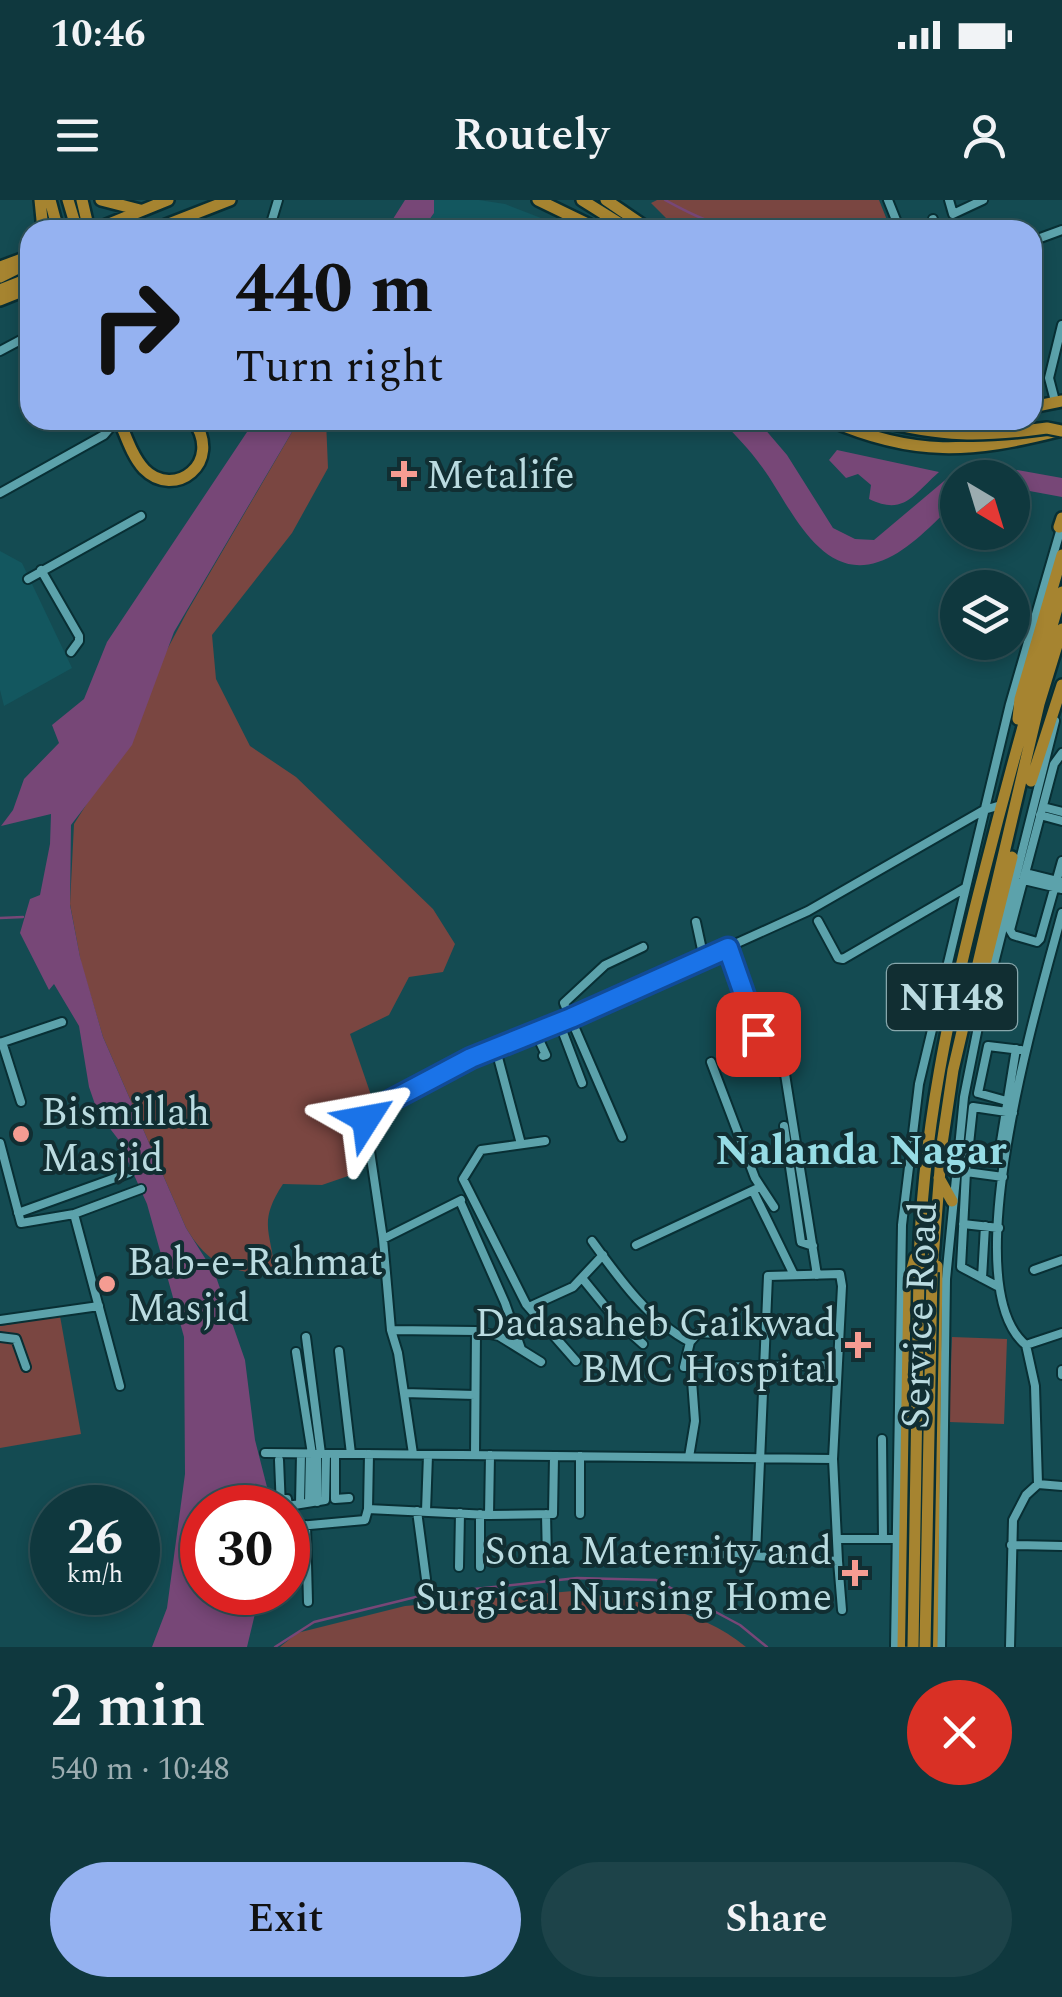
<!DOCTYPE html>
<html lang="en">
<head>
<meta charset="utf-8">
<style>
	:root { --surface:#0f383e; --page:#1d4349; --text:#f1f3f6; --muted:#9bacb0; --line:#2f5258; --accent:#95b2f1 }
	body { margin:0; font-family:Spectral,serif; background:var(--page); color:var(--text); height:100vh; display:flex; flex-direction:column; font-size:38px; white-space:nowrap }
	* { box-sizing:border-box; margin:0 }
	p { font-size:32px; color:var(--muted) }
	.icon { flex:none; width:55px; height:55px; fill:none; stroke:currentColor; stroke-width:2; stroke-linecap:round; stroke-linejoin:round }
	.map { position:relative; height:1447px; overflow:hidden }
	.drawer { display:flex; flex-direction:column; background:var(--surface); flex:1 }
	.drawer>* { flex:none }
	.hud { position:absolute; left:20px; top:20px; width:1022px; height:210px; border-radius:30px; box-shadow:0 5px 15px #0003,0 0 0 2px var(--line); background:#95b2f1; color:#111; overflow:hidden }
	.needle { width:65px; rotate:142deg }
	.buttons { position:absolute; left:940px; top:260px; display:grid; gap:20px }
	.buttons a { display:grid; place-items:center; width:90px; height:90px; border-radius:50%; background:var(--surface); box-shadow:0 5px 15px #0003,0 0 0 2px var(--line); font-size:50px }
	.speed { position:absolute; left:30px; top:1285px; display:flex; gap:20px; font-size:50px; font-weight:700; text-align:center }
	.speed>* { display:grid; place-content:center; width:130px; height:130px; border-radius:50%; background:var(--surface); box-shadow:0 5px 15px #0003,0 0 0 2px var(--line); line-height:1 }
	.speed small { font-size:25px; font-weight:400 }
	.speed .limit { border:15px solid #d22; background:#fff; color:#111 }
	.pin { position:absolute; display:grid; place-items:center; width:85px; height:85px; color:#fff; margin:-42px; border-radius:20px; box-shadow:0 5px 15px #0006 }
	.me { position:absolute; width:110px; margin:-55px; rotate:56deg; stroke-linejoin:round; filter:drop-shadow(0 0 8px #0008) }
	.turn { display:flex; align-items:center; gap:35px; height:210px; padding:0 50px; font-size:45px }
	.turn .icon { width:130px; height:130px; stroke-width:2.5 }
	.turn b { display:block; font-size:70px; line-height:85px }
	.round { display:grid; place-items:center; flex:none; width:105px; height:105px; border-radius:52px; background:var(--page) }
	.head { display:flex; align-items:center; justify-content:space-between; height:170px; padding:0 50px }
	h1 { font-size:60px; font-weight:600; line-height:75px }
	.action { display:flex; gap:20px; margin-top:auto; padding:20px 50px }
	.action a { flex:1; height:115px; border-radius:60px; background:var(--accent); color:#111; font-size:40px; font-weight:600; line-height:115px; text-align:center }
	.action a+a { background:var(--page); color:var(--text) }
	.status { display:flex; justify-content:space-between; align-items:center; height:70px; padding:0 50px; background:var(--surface); direction:ltr }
	.status svg { height:28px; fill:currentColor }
	header { display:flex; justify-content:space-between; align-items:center; height:130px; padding:0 50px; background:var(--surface); font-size:45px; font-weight:600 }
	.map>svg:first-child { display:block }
	.built { fill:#13575f }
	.green { fill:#7a4641 }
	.water { fill:#774777 }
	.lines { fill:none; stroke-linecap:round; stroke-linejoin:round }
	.stream { stroke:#774777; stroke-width:2.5 }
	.minor-casing { stroke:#082f34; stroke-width:12 }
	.highway-casing { stroke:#082f34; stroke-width:16 }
	.minor { stroke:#5ca2ab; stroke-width:8 }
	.highway { stroke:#a68430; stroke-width:11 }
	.highway-bridge-casing { stroke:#082f34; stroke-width:16; stroke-linecap:butt }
	.highway-bridge { stroke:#a68430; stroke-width:11 }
	.route-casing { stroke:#114b97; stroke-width:25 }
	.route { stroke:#1a73e8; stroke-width:18 }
	.poi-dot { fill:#f59c92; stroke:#112e32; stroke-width:4 }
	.labels { text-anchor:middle; stroke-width:8; stroke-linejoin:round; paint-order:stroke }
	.shield { fill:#112e32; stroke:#87a7ac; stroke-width:2.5 }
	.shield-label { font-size:38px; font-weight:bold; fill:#badbe0 }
	.poi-label { font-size:40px; fill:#badbe0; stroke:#112e32; text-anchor:start }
	.street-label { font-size:40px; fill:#badbe0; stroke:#112e32 }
	.neighbourhood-label { font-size:42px; font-weight:bold; fill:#96dce5; stroke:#112e32 }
</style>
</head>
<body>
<div class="status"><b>10:46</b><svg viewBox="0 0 49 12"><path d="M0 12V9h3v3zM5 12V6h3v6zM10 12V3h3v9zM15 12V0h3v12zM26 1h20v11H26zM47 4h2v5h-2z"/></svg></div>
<header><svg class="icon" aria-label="menu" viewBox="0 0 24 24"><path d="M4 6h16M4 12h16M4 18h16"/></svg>Routely<svg class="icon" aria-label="person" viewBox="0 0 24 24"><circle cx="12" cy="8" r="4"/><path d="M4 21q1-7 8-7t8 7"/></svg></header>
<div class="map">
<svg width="1062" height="1447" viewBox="0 0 1062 1447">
	<rect width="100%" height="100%" fill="#144b52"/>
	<path class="built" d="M434,0h45l26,4 67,26h-150l12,-17z
		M0,351l22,12 50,105 -68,38 -4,-16z"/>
	<path class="green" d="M657,0h222l12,30h-213l-27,-27z
		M299,220h27l2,48 -36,65 -80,102 4,44 34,67 46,31 137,132 22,35 -12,28 -34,5 -20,38 -39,19 22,64 -25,37 7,39 -32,11 -39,-1c-27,41 -10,49 -8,93 -45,-8 -64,-8 -89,-49l-83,-191 -22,-74 -11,-59 4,-80 53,-84 33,-77 27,-51z
		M60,1116l21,118 -81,14v-122z
		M952,1137l55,2 -3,85 -55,-2z
		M573,1391c61,11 124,15 173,56h-466l17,-14 108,-27z"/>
	<path class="water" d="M405,0h29v13l-12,17h-36z
		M255,220h44l-125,212 -42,113 -61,80 -1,80 10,52 23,80 83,191 29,46 30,86 10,80 12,47 -4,20 -61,1v84l58,1 -13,54h-95l15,-39 18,-134 -1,-137 -37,-133 -29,-65 -20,-26 -9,-26 -10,-61 -25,-42 -5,6 -29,-57 10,-34 10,-4 10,-51 1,-30 -50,12 12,-16 11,-31 35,-36 -7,-18 32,-26 23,-57z
		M721,220h36l30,35 46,73 22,11 19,1 76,-64 20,-9 13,-3 79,14v19l-49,-9 -1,-10h-54l-1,23c-23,21 -48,51 -79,61 -59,20 -89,-59 -116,-95 -12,-17 -27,-32 -41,-47z
		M837,250l102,22c-26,23 -35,44 -70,27l2,-14 -13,-11 -12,4 -17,-18z"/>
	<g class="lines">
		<path class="stream" d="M665,0c37,20 59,32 101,24l8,6
			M0,718l23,-1
			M275,1447l39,-25 114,-28 149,-16 79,2 84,45 27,22"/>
		<g class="minor-casing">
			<path id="minor" d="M888,0l12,30
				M949,0l4,14 30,-14
				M933,19l3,11
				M269,30l9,-30
				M1032,41l30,-11
				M0,151l30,-16
				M1055,201l-6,-23 13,-53
				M0,293l104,-58 6,-7 1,-8
				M41,370l38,66v5l-8,11
				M28,379l113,-63
				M1062,553l-8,11 -44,166 3,5 24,7 3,-3 22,-78
				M1043,607l19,5
				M1040,615l22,6
				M1025,673l37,9
				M1024,680l38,9
				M818,721l20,37 5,1 122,-71
				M696,722l8,37
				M728,748l40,114
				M559,822l23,61
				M535,831l11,24 -3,1
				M2,842l19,60
				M0,843l62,-21
				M781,849l36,226
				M496,850l25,94
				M711,862l44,116 19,29
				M1010,902l-32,-9 10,-47 33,4
				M784,926l17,116 12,4
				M622,937l-58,-134 41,-38 38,-18
				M545,941l-64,9 -18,29 63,125 50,57
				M0,943l21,80 53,-9 46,172
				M968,953l31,1 17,-105
				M966,972l37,5
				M753,991l41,84
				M460,1001l45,102 16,46
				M18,1013l111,-40
				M74,1014l67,-25
				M963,1024l36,4
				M383,1039l78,-39
				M592,1041c26,36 57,80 98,101l8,-9 23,1
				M636,1045l124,-58
				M1034,1070l28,-10
				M582,1078l35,43 26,23
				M982,1078l3,-52
				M997,1086l-36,-19 5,-95 7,-65 40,6
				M529,1107l44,-20 30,-32
				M0,1120l99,-14
				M391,1130l-8,-91 -17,-115 5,-13 100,-53 100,-40 237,-107 176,-101 17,-5
				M0,1137l16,2 10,28
				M306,1137l15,117
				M690,1142l-6,25 152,-2
				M1026,1145c-74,-60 14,-349 36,-432
				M1026,1145l36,-12
				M339,1151l12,103
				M296,1152l16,102
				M1062,1170v5
				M404,1193l71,2
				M882,1239l1,100
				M265,1253l568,6
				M335,1254v45l14,-1
				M369,1254l-1,55 121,6 64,-1 1,-57
				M413,1254l-15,-101 -7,-23 85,1 23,5 42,26
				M475,1255l1,-124
				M689,1257l6,-36 -4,-54
				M279,1260l2,48
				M1038,1284l24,2
				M280,1299h7l1,7 37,-6 1,-46
				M309,1302l1,-48
				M317,1302v-48
				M300,1304l1,-50
				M417,1311l9,68
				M426,1311l2,-56
				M480,1314v53
				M546,1314l1,46
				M580,1314v-58
				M489,1315l1,-60
				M306,1325l2,77
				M288,1327l77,-7 3,-11
				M837,1339h60
				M1011,1345l51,1
				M684,1352l154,9 -5,-102 9,-173 -2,-12 -72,2 -12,278
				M838,1361l4,49
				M459,1367l1,-54
				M895,1447l7,-422 17,-141 91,-380 51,-176
				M941,1447l5,-368 18,-182 14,-70 77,-306
				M1010,1447l3,-127 13,-25 12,-11 -3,-98 -9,-41"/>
		</g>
		<g class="highway-casing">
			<path id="highway" d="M40,0l3,30
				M50,0l8,30
				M68,0l9,30
				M82,0l7,30
				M101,0l39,10
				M538,0l62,30
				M582,0l48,30
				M606,0l44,30
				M94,30l74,-30
				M153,30l77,-30
				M0,67l30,-11
				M0,77l30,-15
				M0,90l30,-12
				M0,100l30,-12
				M1032,207l30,-6
				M119,220c7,16 13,36 25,49 30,31 80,-6 49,-49
				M829,220c85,37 142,33 229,11
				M956,220h14
				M1059,327l3,-9
				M1018,519l2,-20 42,-144
				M1031,581l31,-96
				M970,824l42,-167
				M939,978l13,23
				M919,1072c2,-136 31,-268 65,-399 24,-94 50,-188 78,-281
				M932,1072l10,-128 11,-74 86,-366 23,-75
				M903,1447l6,-367 6,-22
				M932,1447l5,-381"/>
		</g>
		<use href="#minor" class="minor"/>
		<use href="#highway" class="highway"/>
		<g class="highway-bridge-casing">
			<path id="highway-bridge" d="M877,220c65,17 104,17 170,8l15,3
				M913,1447l6,-375
				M925,1447l7,-375"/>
		</g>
		<use href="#highway-bridge" class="highway-bridge"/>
	</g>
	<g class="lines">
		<g class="route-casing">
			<path id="route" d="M366,919l5,-8 100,-53 100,-40 157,-70 30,86"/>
		</g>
		<use href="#route" class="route"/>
	</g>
	<g class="poi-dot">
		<path d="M399 259h10v10h10v10h-10v10h-10v-10h-10v-10h10z"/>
		<circle cx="21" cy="934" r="10"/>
		<circle cx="107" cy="1084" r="10"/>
		<path d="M853 1130h10v10h10v10h-10v10h-10v-10h-10v-10h10z"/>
		<path d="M850 1358h10v10h10v10h-10v10h-10v-10h-10v-10h10z"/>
	</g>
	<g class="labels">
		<rect class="shield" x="887" y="764" width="130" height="66" rx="8"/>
		<g class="shield-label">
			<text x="952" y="810">NH48</text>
		</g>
		<g class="poi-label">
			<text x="426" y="288">Metalife</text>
			<text x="41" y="925">Bismillah<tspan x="41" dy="46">Masjid</tspan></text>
			<text x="127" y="1075">Bab-e-Rahmat<tspan x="127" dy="46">Masjid</tspan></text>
			<text x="836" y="1136" text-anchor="end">Dadasaheb Gaikwad<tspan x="836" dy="46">BMC Hospital</tspan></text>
			<text x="832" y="1364" text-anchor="end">Sona Maternity and<tspan x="832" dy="46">Surgical Nursing Home</tspan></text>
		</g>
		<g class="street-label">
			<text transform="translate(918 1115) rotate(-88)" y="14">Service Road</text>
		</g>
		<g class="neighbourhood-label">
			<text x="861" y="964">Nalanda Nagar</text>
		</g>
	</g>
</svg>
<div class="buttons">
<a><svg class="needle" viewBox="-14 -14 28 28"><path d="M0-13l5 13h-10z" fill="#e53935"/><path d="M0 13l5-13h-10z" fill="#9bacb0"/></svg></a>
<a><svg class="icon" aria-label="layers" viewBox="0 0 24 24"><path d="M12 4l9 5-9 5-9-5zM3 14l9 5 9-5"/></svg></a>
</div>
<div class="speed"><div>26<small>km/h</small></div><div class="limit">30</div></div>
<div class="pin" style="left:758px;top:834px;background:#d93025"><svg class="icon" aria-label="arrive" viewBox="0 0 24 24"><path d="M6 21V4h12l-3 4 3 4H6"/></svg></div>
<svg class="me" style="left:366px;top:919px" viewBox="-20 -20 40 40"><path d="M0-17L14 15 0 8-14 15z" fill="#1a73e8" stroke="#fff" stroke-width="4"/></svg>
<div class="hud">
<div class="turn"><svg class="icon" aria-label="right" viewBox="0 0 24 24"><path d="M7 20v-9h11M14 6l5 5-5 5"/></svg><div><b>440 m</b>Turn right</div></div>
</div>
</div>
<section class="drawer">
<div class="head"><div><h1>2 min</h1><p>540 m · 10:48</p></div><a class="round" style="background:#d93025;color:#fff"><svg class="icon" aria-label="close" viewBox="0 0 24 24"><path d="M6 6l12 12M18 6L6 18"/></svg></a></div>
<div class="action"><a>Exit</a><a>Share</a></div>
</section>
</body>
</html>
